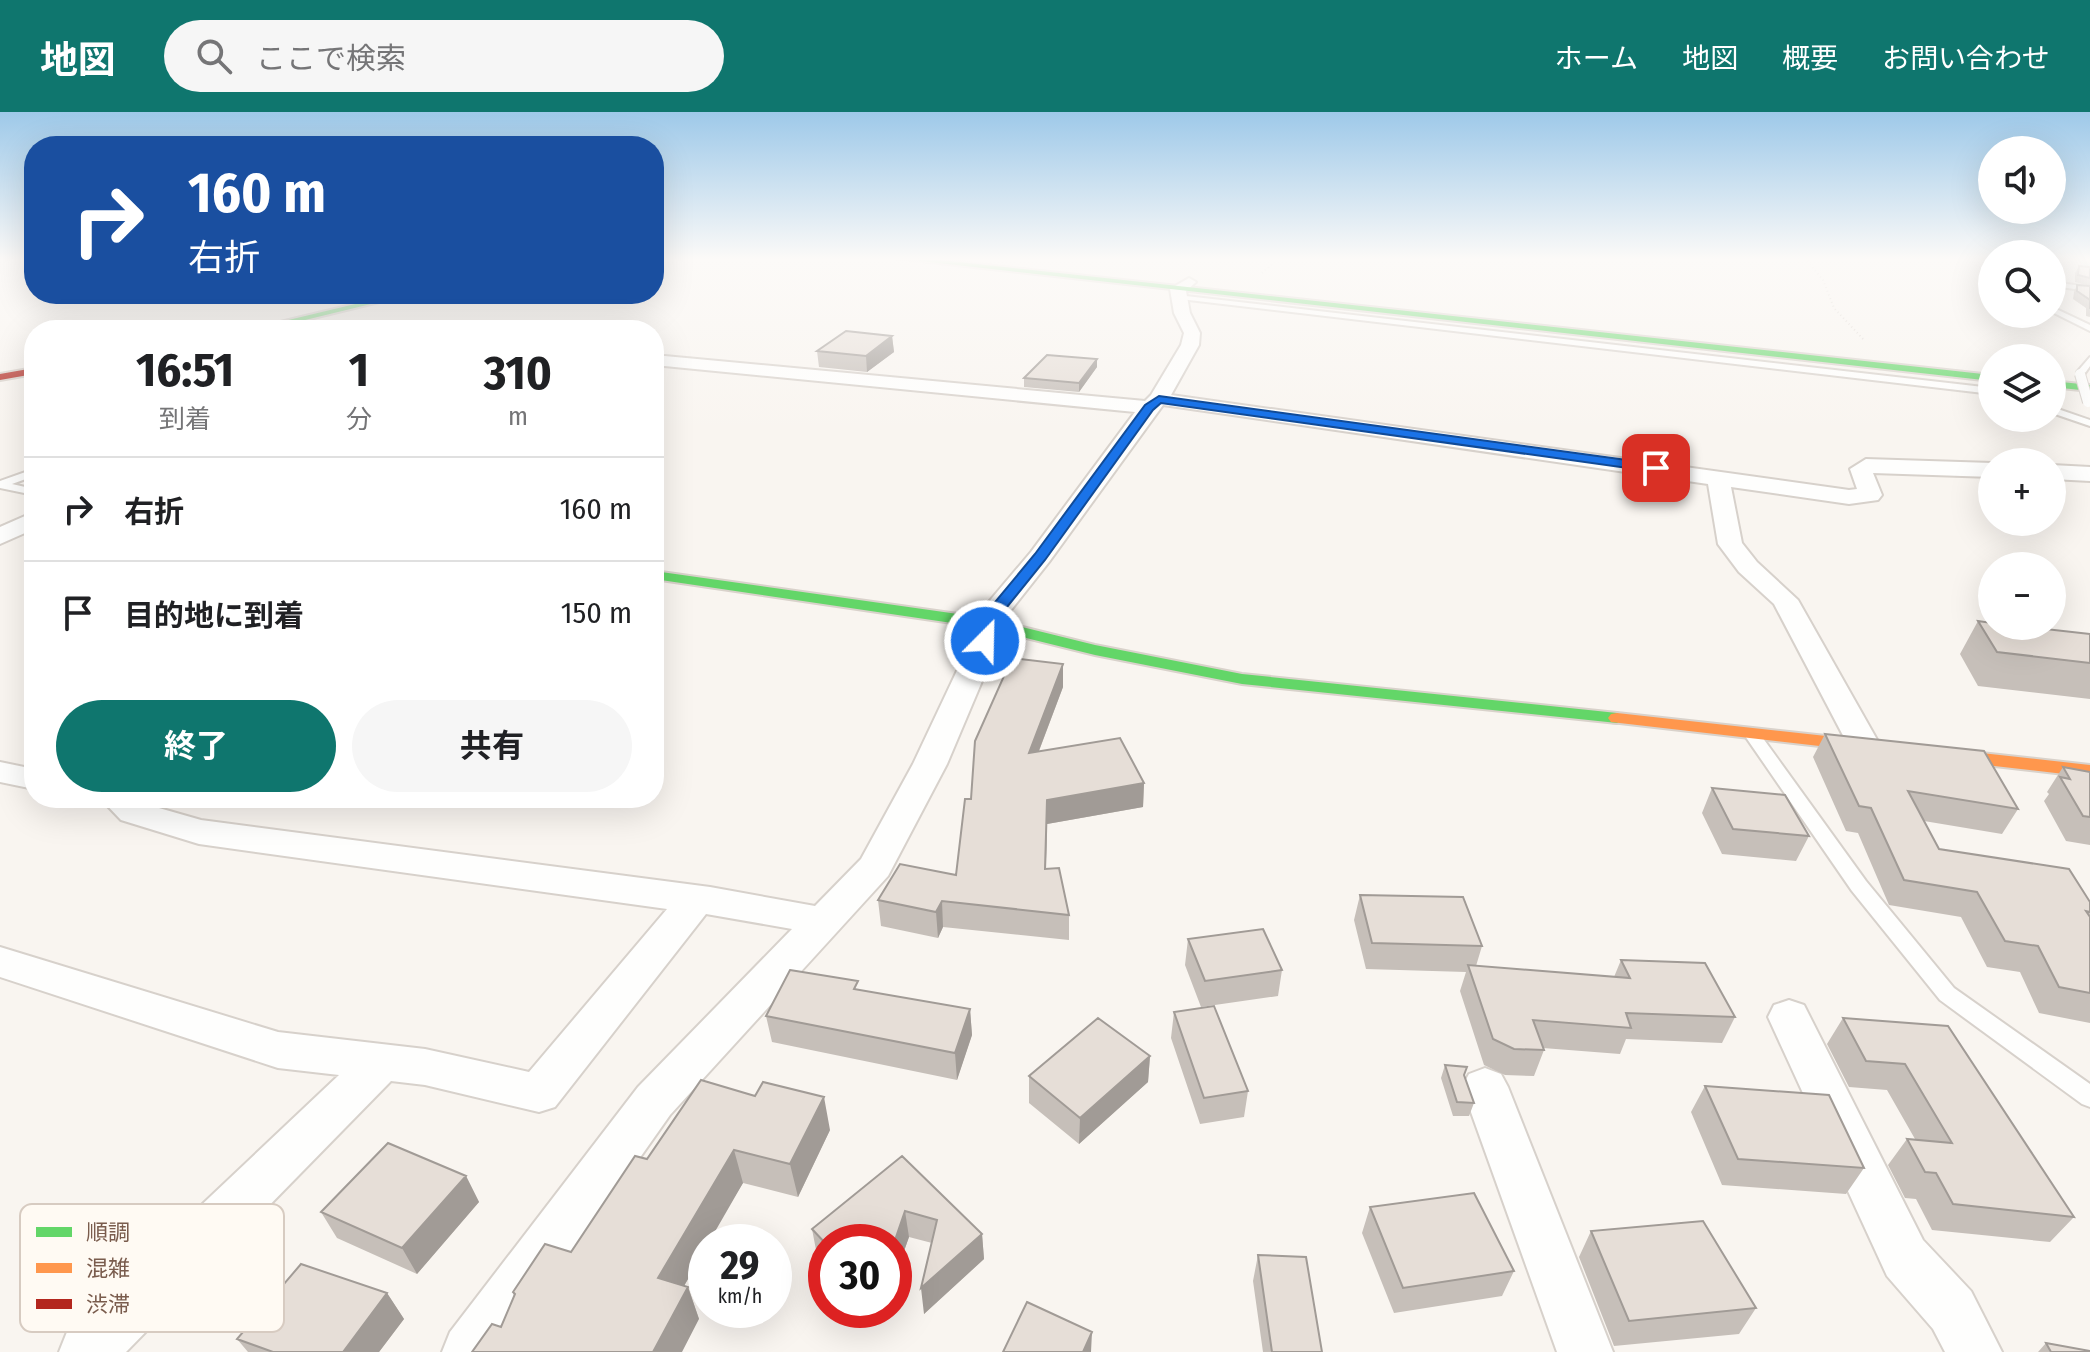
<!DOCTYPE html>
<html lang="ja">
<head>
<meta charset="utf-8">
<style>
	:root { --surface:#fff; --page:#f6f6f6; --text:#202124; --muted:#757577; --line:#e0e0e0; --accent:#0f766e }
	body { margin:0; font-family:"Fira Sans Condensed","Noto Sans JP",sans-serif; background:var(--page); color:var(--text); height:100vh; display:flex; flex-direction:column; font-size:30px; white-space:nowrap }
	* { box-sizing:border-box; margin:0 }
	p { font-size:26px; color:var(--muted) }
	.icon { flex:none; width:44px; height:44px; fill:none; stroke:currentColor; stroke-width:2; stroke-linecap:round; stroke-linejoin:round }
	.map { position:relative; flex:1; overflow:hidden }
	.details { position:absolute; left:24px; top:208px; width:640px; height:488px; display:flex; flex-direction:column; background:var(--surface); border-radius:32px; box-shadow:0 8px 32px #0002 }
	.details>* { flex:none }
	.guide { position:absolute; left:24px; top:24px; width:640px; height:168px; border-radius:32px; box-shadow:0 8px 32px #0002; background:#1a4fa0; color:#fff; overflow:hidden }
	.fabs { position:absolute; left:1978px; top:24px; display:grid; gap:16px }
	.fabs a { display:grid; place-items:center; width:88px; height:88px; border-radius:50%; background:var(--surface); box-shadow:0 8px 32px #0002; font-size:40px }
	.speed { position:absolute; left:688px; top:1112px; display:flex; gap:16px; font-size:40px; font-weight:700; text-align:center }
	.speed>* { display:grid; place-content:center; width:104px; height:104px; border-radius:50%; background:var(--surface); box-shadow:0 8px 32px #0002; line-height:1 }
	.speed small { font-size:20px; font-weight:400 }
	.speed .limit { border:12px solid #d22; background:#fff; color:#111 }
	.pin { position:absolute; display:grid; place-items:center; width:68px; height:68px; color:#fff; margin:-34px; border-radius:16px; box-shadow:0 4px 12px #0006 }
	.me { position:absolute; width:88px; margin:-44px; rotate:23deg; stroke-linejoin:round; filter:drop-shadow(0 0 6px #0008) }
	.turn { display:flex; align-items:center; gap:28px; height:168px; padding:0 32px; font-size:36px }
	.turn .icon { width:104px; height:104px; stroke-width:2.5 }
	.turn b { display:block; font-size:56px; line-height:68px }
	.eta { display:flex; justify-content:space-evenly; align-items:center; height:136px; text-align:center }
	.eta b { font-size:48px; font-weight:700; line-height:56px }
	.button { display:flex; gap:16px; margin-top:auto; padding:16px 32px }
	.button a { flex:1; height:92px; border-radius:48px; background:var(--accent); color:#fff; font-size:32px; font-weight:700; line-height:92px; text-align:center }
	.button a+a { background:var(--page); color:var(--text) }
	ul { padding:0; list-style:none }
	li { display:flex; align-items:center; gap:24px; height:104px; padding:0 32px; border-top:2px solid var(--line) }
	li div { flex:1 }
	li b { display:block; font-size:30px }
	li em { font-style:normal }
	header { display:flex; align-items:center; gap:48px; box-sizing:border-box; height:112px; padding:0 40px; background:var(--accent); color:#fff }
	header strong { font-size:38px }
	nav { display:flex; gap:44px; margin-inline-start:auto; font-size:28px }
	.search { width:560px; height:72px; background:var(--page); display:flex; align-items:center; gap:20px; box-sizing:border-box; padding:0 28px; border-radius:44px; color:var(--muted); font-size:30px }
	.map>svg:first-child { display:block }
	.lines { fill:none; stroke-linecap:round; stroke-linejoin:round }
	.stream { stroke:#d0e8ea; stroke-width:5 }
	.lane-casing { stroke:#d7d1cb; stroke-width:4 }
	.street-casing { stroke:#d7d1cb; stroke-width:4 }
	.fast-casing { stroke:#d9d2cb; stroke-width:4 }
	.slow-casing { stroke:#d9d2cb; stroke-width:4 }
	.jam-casing { stroke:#d9d2cb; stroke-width:4 }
	.path { stroke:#dcd5d0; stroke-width:2; stroke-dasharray:1 3; stroke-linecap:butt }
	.lane { fill:#fefefd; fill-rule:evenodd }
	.street { fill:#fefefd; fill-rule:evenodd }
	.fast { fill:#63d668; fill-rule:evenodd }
	.slow { fill:#ff974d; fill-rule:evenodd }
	.jam { fill:#b3261e; fill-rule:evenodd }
	.lane-bridge-casing { stroke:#d7d1cb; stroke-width:12; stroke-linecap:butt }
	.lane-bridge { stroke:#fefefd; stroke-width:10 }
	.wall { fill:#c6bfb9 }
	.shaded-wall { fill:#a19b96 }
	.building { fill:#e6ded7; stroke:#a19b96; stroke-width:2 }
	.route { fill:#1a73e8; stroke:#114b97; stroke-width:2 }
	.key { fill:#fffaf3; stroke:#d7cbc1; stroke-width:2 }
	.key-label { font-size:22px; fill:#7a5c4d }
</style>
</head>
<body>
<header>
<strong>地図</strong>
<div class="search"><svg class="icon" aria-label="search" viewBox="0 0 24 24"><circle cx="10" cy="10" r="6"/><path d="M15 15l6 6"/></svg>ここで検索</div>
<nav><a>ホーム</a><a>地図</a><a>概要</a><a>お問い合わせ</a></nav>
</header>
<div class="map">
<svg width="2090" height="1240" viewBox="0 0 2090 1240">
	<rect width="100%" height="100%" fill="#f9f5f0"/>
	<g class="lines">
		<path class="stream" d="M2078,146l12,8"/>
		<g class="lane-casing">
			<path id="lane" d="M2052,170l38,5v4l-38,-5z
				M1177,183l815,93v6l-812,-95z
				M2052,195l38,18v6l-38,-19z
				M2090,245v9l-7,10h-6v-4z
				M2052,295l38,13v6l-38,-13z
				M34,357v7l-22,8 22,5v6l-34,-7v-7z
				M1751,616l6,2 109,151 88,107 136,96v23l-8,-3 -142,-104 -88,-109 -109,-158z"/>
		</g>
		<g class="street-casing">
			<path id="street" d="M1189,166l7,4 -10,9 4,22 10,20 -1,12 -28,50 678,95 8,-1 -7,-20 16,-10 126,4v14l-119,-4 9,22 -4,5 -29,4 -118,-17 11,56 15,19 41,38 82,145 -5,7 -11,3 -11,-3 -5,-7 -74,-141 -35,-32 -21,-28 -10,-60 -545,-79 -114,157 -49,62 -1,17 -52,123 -59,112 -218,239 -167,237h-61l8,-20 188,-245 154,-158 -86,-15 -151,193 -16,5 -114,-27 -34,-4 -265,271h-67l8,-20 272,-257 -61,-7 -278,-91v-30l278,85 147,17 104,23 138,-163 -468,-65 -78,-24 -21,-22h38l7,6 56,16 509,67 105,19 46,-47 52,-95 58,-123 1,-18 4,-6 55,-65 104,-140 -481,-47v-10l491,46 6,-6 30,-50 3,-12 -10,-20 -4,-24z
				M2052,353l38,2v14l-38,-2z
				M34,400v17l-34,15v-17z
				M0,650l34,7v20l-34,-7z
				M1789,888l15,5 119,235 48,51 31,61h-57l-12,-23 -46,-53 -119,-259 6,-12z
				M1485,956l16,6 7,13 105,265h-56l-95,-265 7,-13z"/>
		</g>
		<g class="fast-casing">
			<path id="fast" d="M894,146h29l1069,117v6z
				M397,182h15l-148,36h-17z
				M2052,269l38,4v6l-38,-4z
				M654,459l332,47 109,27 147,29 375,39 9,5 -9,5 -375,-39 -147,-29 -109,-27 -332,-49z"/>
		</g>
		<g class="slow-casing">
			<path id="slow" d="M1617,601l473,52v12l-479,-55 -3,-4 3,-4z"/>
		</g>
		<g class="jam-casing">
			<path id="jam" d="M34,256v6l-34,6v-6z"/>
		</g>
		<path class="path" d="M1805,146l18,22 11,28 29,31
			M1966,146l26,17
			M1262,161l17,-15"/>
		<use href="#lane" class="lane"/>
		<use href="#street" class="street"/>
		<use href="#fast" class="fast"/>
		<use href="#slow" class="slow"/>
		<use href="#jam" class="jam"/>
		<g class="lane-bridge-casing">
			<path id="lane-bridge" d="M2080,262l8,28"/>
		</g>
		<use href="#lane-bridge" class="lane-bridge"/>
	</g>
	<path class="wall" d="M2079,154l11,1v19l-15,-4v-9z
		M2077,173l13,1v31l-4,-1v-8l-13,-9 1,-7z
		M892,224l2,16 -27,20 -48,-5 -2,-16z
		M1097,247v8l-18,25 -55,-5v-9z
		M1978,509l112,13v65l-112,-13 -18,-32z
		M1063,552v23l-24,64 105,32 -1,24 -96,17 -1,45 23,46v25l-126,-13 -5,11 -57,-12 -3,-26 78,-25 15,-76z
		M1825,622l193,75 -16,25 -78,-13 15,28 151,53v121l-51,-10 -19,-41 -33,-5 -26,-50 -72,-12 -31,-72 -12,-2 -33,-74z
		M2063,655l27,5v73l-24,-4 -22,-40 5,-7 -2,-2z
		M1712,676l97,48 -13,25 -74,-7 -20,-41z
		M1360,783l122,51 -6,20 138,11 7,-17 114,57 -13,26 -96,-4 -6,15 -77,-6 1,2 -10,26 -29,-1 -21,-10 -24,-74 6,-19 -100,-3 -12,-49z
		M1188,827l94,31 -4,26 -77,11 -16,-42z
		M859,878l111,19 2,26 -15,45 -185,-38 -6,-26z
		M1174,900l74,79 -4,26 -44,7 -29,-86z
		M1843,906l105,8 126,191 -24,25 -118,-12 -16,-31 -11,-1 -17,-33 19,-26h8l-28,-49 -38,-3 -22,-43z
		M1150,944l-2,26 -69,62 -50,-41v-27z
		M1445,953l29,38 -5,13h-16l-12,-38z
		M1705,974l159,82 -18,26 -124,-9 -31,-73z
		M830,1018l-32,67 -55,-14 -37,59v6l-22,38 4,1 11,32 -198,8 13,-31 -1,-4 58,-40 76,-93z
		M902,1044l80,78 2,25 -60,55 8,-71 -23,-6 -15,42v-37h-68v22l-9,-9 -5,-26z
		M466,1064l13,26 -62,72 -80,-36 -16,-26z
		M1370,1095l144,64 -12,25 -108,17 -32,-80z
		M1591,1119l165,77 -17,26 -125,12 -35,-89z
		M1258,1143l64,97h-59l-10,-71z
		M387,1181l17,26 -25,33h-131l-11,-13z
		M2046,1231l44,9h-52z"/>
	<path class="shaded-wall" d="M892,224l2,16 -27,20 -1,-16z
		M1097,247v8l-18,25v-9z
		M1063,552v23l-34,90v-24z
		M1144,671l-1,24 -96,17 -2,70 2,-94z
		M942,789l1,26 -5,11 -2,-26z
		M970,897l2,26 -15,45 -2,-27z
		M1150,944l-2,26 -69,62 1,-26z
		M824,985l6,33 -32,67 -8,-33z
		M734,1038l9,33 -34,59h-3v6l-36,62 -12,-32z
		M466,1064l13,26 -62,72 -15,-26z
		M905,1099l4,26 -15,42v-36z
		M982,1122l2,25 -60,55 -3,-26z
		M688,1175l11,32 -17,33h-29z
		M387,1181l17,26 -25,33h-36z
		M1092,1220l-1,20h-8z"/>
	<path class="building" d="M2079,154l11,1v11l-12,-3z
		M2077,173l13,1v23v-9l-13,-9z
		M315,209l81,9h-107z
		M846,219l46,5 -26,20 -49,-5z
		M1047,243l50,4 -18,24 -55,-5z
		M1978,509l14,2v3h26l72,8v29l-93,-11z
		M1012,546l51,6 -34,89 91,-15 24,45 -97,17 -2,69 14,-1 10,47 -127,-14 -6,11 -58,-12 22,-36 56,11 9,-76h6l4,-58z
		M1825,622l159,17 34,58 -110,-18 31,58 130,20 21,33v10l-4,-1 4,6v76l-31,-6 -21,-41 -33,-5 -28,-49 -73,-12 -33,-72 -12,-2z
		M2063,655l27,5v45l-7,-1 -23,-39 10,2z
		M1712,676l73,7 24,41 -76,-7z
		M1360,783l103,2 19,49 -110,-3z
		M1263,817l19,41 -77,11 -17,-42z
		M1621,848l84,3 30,54 -109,-4 5,15 -98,-8 11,30 -30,-1 -21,-10 -25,-74 162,13z
		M790,858l68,11 -4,8 116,20 -15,44 -189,-37z
		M1214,894l34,85 -44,7 -30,-86z
		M1098,906l52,38 -70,62 -51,-42z
		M1843,906l105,8 126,191 -121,-13 -17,-31 -11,-1 -18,-33 45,4 -47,-79 -39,-3z
		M1445,953l22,2 -3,8 10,28 -17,-1z
		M701,968l54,16 8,-14 61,15 -34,67 -56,-14 -76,128 30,9 -35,65h-181l20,-28 9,3 14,-33 -2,-2 32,-48 26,8 64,-96 12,3z
		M1705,974l124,9 35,73 -126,-9z
		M388,1031l78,33 -64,72 -81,-36z
		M902,1044l80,78 -61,54 16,-68 -32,-9 -11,32v-1h-68v2l-14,-15z
		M1474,1081l40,78 -111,17 -33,-81z
		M1703,1109l53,87 -127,13 -38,-90z
		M1258,1143l48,2 16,95h-50z
		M301,1152l86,29 -44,59h-70l-36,-13z
		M1027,1190l65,30 -9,20h-80z
		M2046,1231l44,8v1h-39z"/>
	<linearGradient id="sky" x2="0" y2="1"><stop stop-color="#9ec9e9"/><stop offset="0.46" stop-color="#fcfaf8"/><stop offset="1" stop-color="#fcfaf8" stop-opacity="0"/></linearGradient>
	<rect width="2090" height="320" fill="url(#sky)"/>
	<path class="route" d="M1159,284l497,68 6,4 -6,4 -495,-69 -8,7 -108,150 -51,63 -3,21h-11l-3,-3 4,-22 54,-65 110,-149z"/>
	<rect x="20" y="1092" width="264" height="128" rx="12" class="key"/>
	<rect x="36" y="1115" width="36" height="10" fill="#63d668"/>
	<rect x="36" y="1151" width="36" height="10" fill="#ff974d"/>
	<rect x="36" y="1187" width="36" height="10" fill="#b3261e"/>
	<g class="key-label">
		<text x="86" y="1128">順調</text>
		<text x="86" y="1164">混雑</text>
		<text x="86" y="1200">渋滞</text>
	</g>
</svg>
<div class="fabs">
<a><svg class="icon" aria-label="sound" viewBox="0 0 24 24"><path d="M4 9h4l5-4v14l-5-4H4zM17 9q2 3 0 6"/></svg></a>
<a><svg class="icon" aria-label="search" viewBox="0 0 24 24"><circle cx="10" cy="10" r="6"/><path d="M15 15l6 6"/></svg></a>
<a><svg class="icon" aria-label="layers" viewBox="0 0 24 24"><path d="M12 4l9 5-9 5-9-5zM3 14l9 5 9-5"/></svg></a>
<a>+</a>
<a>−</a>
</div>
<div class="speed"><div>29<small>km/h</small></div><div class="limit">30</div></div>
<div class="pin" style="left:1656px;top:356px;background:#d93025"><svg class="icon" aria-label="arrive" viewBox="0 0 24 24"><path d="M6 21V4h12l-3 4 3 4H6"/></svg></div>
<svg class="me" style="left:985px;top:529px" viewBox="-20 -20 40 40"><circle r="17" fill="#1a73e8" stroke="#fff" stroke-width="3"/><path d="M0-11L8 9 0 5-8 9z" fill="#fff"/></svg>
<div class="guide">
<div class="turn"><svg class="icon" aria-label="right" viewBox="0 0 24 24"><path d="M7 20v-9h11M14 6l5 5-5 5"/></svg><div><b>160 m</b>右折</div></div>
</div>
<section class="details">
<div class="eta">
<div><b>16:51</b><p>到着</p></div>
<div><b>1</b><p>分</p></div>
<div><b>310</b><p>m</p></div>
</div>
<ul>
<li><svg class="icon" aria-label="right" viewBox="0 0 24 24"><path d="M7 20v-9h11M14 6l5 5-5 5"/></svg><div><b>右折</b></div><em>160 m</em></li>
<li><svg class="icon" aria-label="arrive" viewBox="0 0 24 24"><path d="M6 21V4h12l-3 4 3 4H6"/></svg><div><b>目的地に到着</b></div><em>150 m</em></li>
</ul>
<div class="button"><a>終了</a><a>共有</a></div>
</section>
</div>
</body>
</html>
